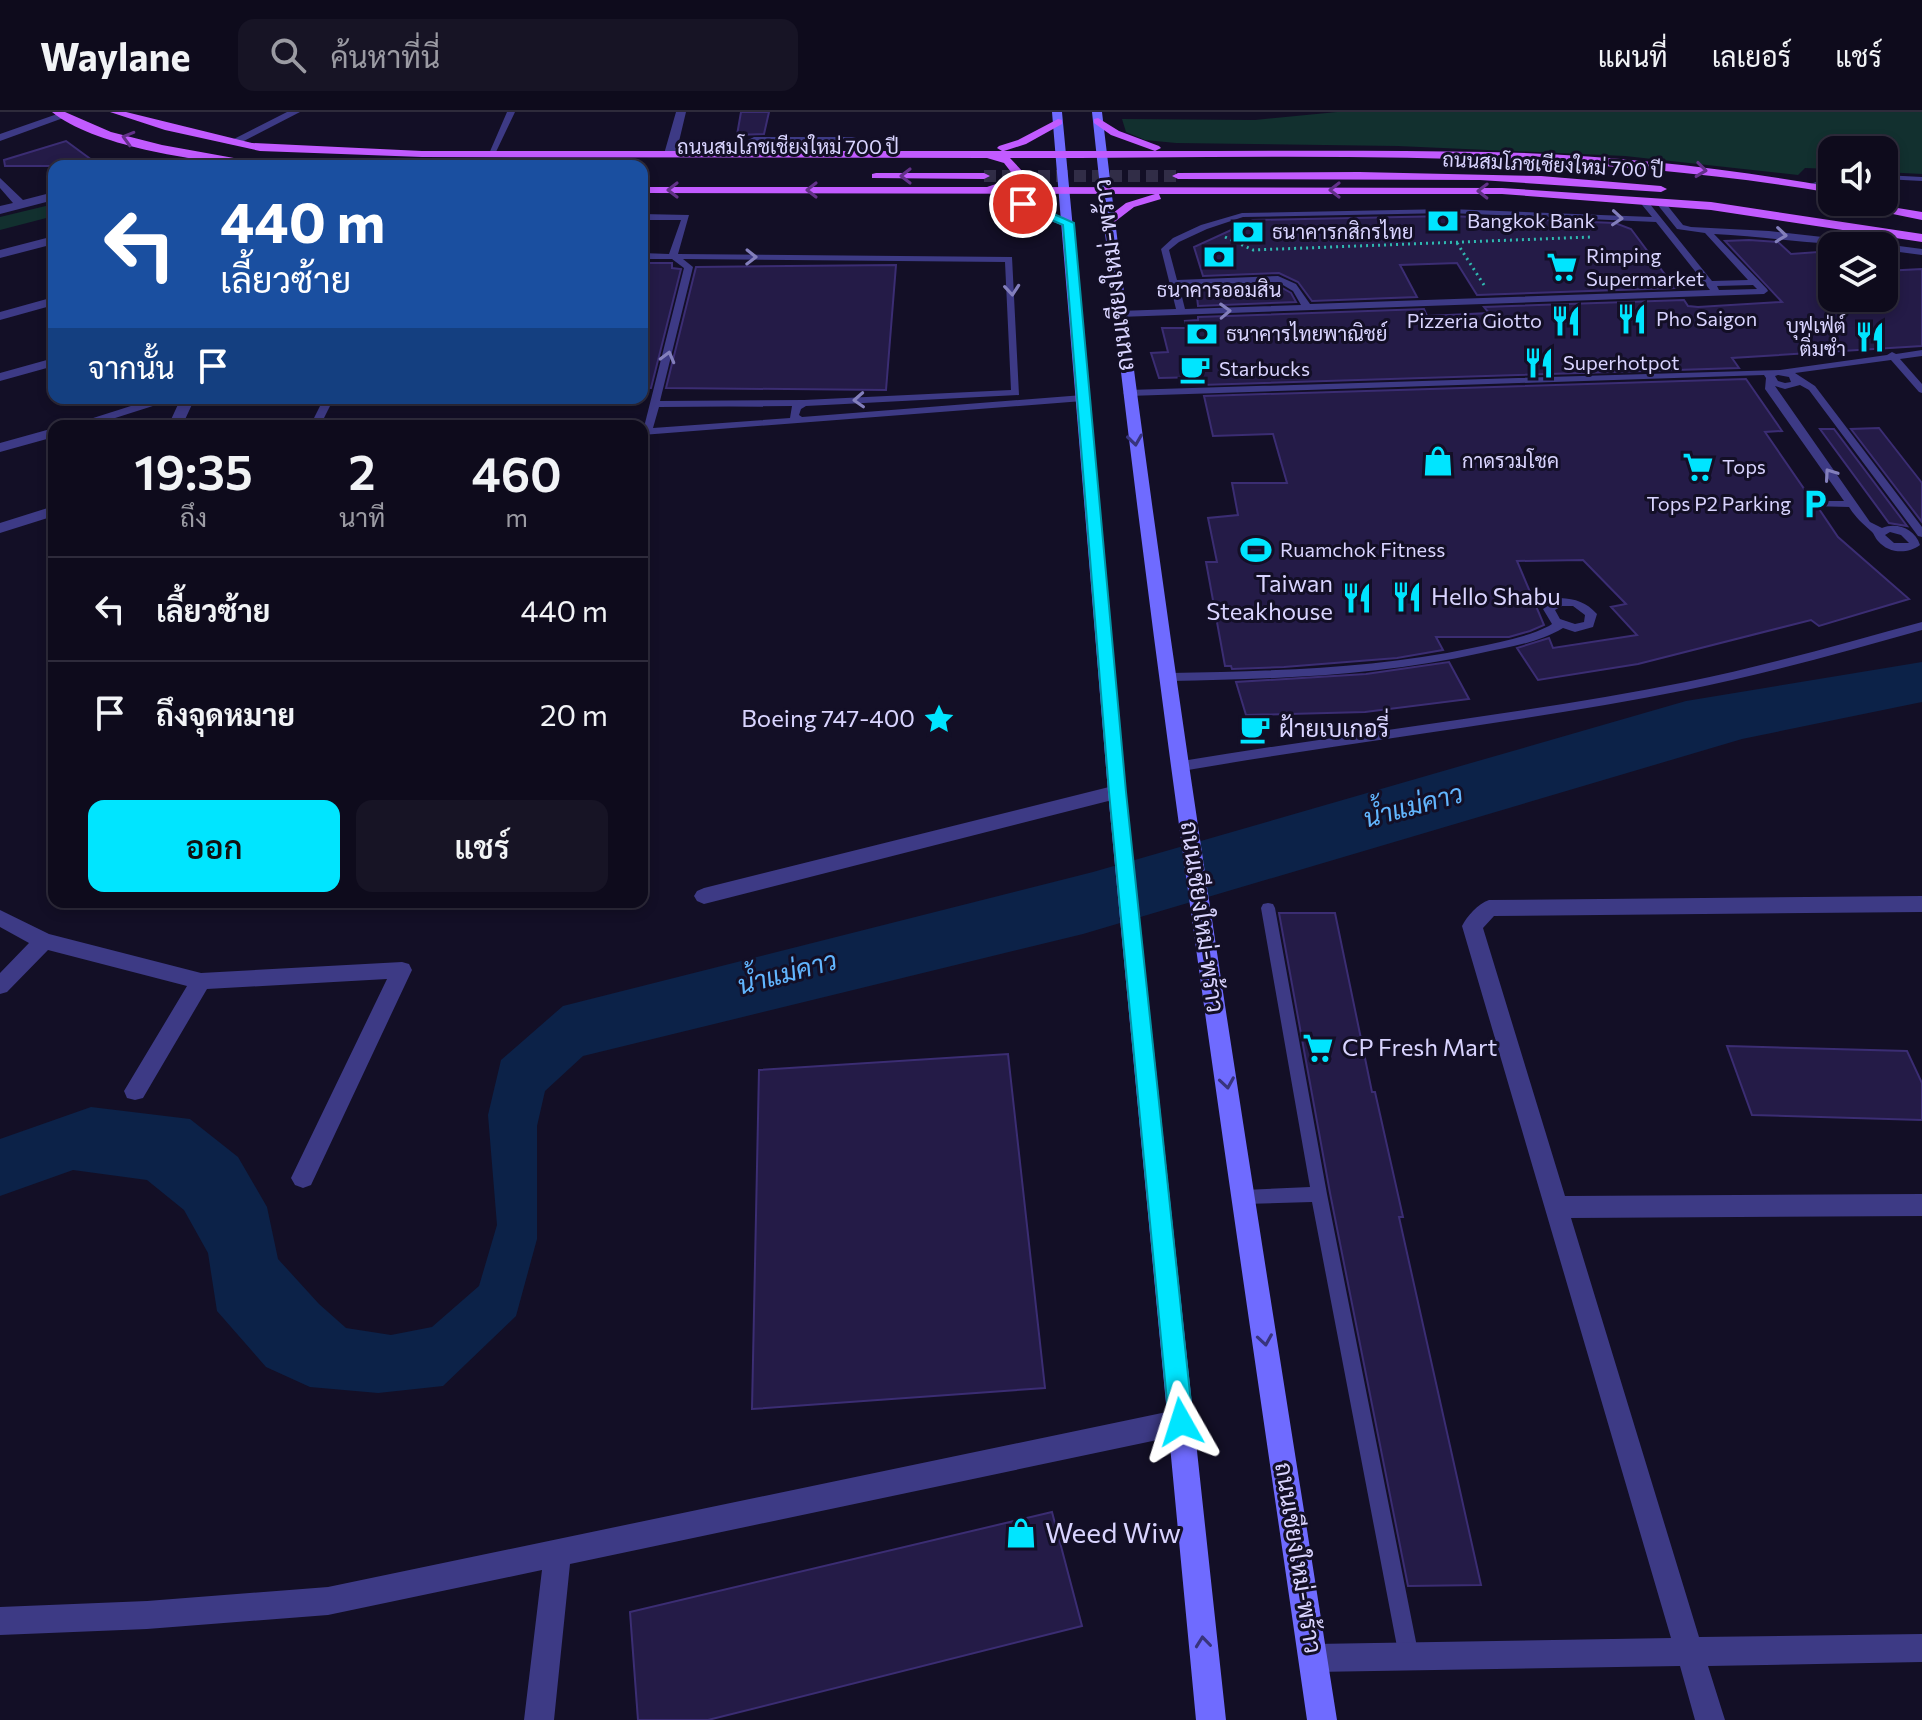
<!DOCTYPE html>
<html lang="th">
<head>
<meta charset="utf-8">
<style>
	:root { --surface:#0e0b1c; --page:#171425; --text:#f1f3f6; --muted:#9b9ba3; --line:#2e2b3b; --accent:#00e5ff }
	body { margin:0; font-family:Commissioner,Sarabun,sans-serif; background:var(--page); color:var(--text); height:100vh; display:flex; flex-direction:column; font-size:30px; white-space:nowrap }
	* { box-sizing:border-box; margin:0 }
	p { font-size:26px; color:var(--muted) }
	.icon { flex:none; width:44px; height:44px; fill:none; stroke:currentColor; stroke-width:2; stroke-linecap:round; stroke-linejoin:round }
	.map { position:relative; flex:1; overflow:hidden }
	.side { position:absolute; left:48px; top:308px; width:600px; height:488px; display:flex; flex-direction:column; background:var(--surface); border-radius:16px; box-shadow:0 4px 12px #0003,0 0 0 2px var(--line) }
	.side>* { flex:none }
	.guide { position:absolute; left:48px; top:48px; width:600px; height:244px; border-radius:16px; box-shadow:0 4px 12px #0003,0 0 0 2px var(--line); background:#1a4fa0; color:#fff; overflow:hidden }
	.buttons { position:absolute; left:1818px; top:24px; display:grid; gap:16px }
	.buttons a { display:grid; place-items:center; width:80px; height:80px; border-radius:16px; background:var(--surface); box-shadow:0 4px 12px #0003,0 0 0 2px var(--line); font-size:40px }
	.pin { position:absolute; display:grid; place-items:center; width:68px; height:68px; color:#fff; margin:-34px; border:4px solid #fff; border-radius:50%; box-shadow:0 2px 8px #0007 }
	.me { position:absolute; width:88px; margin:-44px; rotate:354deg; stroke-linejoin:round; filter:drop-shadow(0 0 6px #0008) }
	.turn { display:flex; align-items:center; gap:28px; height:168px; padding:0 40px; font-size:36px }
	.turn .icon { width:104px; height:104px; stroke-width:2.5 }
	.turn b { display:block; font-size:56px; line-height:68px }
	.then { display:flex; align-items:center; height:76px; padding:0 40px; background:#0003; gap:16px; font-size:30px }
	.eta { display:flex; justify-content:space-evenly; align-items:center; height:136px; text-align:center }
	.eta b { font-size:48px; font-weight:600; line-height:56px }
	.button { display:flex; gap:16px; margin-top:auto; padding:16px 40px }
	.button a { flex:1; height:92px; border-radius:16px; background:var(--accent); color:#111; font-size:32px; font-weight:600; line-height:92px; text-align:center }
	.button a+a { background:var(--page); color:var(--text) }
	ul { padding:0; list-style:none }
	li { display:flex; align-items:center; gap:24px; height:104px; padding:0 40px; border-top:2px solid var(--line) }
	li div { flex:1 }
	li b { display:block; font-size:30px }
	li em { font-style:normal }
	header { display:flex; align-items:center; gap:48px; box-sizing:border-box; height:112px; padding:0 40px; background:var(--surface); border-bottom:2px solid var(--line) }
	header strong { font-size:38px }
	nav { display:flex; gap:44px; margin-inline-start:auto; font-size:28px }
	.search { width:560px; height:72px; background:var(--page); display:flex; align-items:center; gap:20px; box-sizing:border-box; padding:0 28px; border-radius:16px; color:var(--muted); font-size:30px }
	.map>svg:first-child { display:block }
	.green { fill:#12302f }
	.water { fill:#0c2248 }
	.building { fill:#241b47; stroke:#3b2d73; stroke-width:2 }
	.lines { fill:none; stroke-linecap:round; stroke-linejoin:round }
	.primary-tunnel { stroke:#312d47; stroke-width:12; stroke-dasharray:12 6; stroke-linecap:butt }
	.path { stroke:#2fb8b0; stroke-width:3; stroke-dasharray:2 4; stroke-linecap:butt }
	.lane { fill:#3d3a85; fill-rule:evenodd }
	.street { fill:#3d3a85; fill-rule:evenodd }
	.secondary { fill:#6f6bff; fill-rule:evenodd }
	.primary { fill:#c25bff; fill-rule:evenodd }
	.oneway { stroke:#623188 }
	.oneway2 { stroke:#837fbc }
	.oneway3 { stroke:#38347d }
	.route { fill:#00e5ff; stroke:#0095a6; stroke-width:2 }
	.labels { text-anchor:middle; stroke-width:6; stroke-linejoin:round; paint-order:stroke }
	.far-street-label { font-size:20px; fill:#d9d4ff; stroke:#130f26 }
	.far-poi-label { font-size:20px; fill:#d9d4ff; stroke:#130f26; text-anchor:start }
	.street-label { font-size:24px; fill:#d9d4ff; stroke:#130f26 }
	.poi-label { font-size:24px; fill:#d9d4ff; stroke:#130f26; text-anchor:start }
	.water-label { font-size:26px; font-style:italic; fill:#62b6ff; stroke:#130f26 }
	.near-poi-label { font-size:28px; fill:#d9d4ff; stroke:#130f26; text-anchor:start }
</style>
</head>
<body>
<header>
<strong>Waylane</strong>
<div class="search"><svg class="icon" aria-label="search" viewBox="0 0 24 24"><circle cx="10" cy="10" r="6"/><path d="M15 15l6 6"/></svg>ค้นหาที่นี่</div>
<nav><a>แผนที่</a><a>เลเยอร์</a><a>แชร์</a></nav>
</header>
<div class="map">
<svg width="1922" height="1608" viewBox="0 0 1922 1608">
	<rect width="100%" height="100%" fill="#130f26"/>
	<path class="green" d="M1337,0h585v62l-38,-2v-22h-52v19l-27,-1 -7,7 -173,-19 -227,-10 -222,-3 -31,-3 -19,-8 -4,-13 133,1z
		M54,92v12l-54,14v-13z"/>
	<path class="water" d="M1922,550v40l-180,37 -659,195 -500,122 -38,35 -8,35v113l-21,77 -73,70 -65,7 -68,-6 -44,-20 -49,-56 -9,-58 -24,-43 -37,-30 -74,-10 -73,26v-57l91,-32 99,12 48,38 29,50 11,52 41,45 27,24 45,7 41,-8 47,-41 18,-61 -9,-110 13,-55 62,-54 530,-134 593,-171z"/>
	<path class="building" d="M741,0h28l-5,22 -27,1z
		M66,29l34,25h-95l-1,-6z
		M1449,104l166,7 16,6 44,59 -198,7 -20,-32 -57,2 17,32 -105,4 -14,-19 -19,-9 -76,3 -9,-29 59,-27z
		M1749,128l29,2 13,12 41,-3v47h52v-27l38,-2v77l-190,12 7,10 -538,17 -1,-8 -41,1 -8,-25 17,-1 -6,-24h25l-2,-7 13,-1v-3l226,-8 3,7 62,-3 -5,-6 200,-7 4,6 10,1 84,-5 -57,-61z
		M642,151h30v5l9,1 -30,119h-9z
		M896,153l-10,125 -220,-2 30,-121z
		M1277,173l14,8 5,9 -98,4 -2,-19z
		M1746,267l36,52 -17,1 46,67 -3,3 1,6 10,1 19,28 71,62 -90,27 -8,-6 -173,44 -100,16 -21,-32 32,-10 4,10 84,-13 -26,-28 15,-3 -43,-44 -66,1 27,64 -14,6 -21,6h-73l7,13 -46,8 -113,9 -52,2 -1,-3h-6l-19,-104h11l-9,-44 30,-3 -6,-32h55l-14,-49 -60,2 -9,-40z
		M1879,316l43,55v39l-71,-93z
		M1820,317h14l73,97 -18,-3z
		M1449,550l20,37 -104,13 -119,3 -10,-33 130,-8z
		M1279,801h56l37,179h3l28,125h-4l82,368 -73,1 -78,-393z
		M1727,934l180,5 15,32v37l-170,-5z
		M1008,942l37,334 -293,21 7,-339z
		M1052,1400l30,114 -374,94h-70l-8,-108z"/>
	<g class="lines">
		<path class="primary-tunnel" d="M984,64h194"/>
		<path class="path" d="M1225,125l28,13 339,-13
			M1457,131l27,42"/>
		<path class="lane" d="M507,0h8l-20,42 -7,2z
			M1884,63l38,2v4l-38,-2z
			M1832,64v5l-23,7 -4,-2z
			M1642,86h3l67,83 36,-1 -43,-47 -28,-4 -20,-25v-4h6l20,25 8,2 78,4 107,12 4,3c-55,0 -110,-9 -166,-12l53,55 1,2 -4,3 -645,23 -5,-3 5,-3 57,-2 -15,-60 12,-11 28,-13 41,-12 207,-4 203,8 -14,-17zM1449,101l207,9 54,68 -400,14 -14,-20 -18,-8 -101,4 -8,-30 10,-8 28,-13 36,-12zM1278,170l15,9 8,14 -116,4 -6,-24zM1753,173l4,4 -38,1 -2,-4z
			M642,102l47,1 -11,39 334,3 7,138 -213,11 -5,3 -2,6 3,2 281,-22 5,3 -5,3 -441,34 42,-167 -12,-9h-30v-6l27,1 12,-34h-39zM683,147l322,3 6,128 -207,10 -144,1 33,-134zM792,294l-2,12 -137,10 6,-21z
			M1884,132l38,5v6l-38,-5v-4h-4z
			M1922,238v6l-22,3 22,25v9l-3,-1 -28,-32 -96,13 20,13 107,141v10l-4,-1 -109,-146 -9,-5 -15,4 -10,-3 95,136 12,6c15,-6 33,1 38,17 -12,9 -31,9 -42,-4 -3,-3 -4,-8 -7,-10 -9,-8 -15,-13 -22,-24l-38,-1v-4l4,-1h29l-79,-112 1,-11 -2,-3 -636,21 -5,-3 5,-3 652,-20 107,-15 5,-3 4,2zM1778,263l11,2 2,5 -6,1 -7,-2 -3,-5zM1890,420l11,3 8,8h-15l-9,-8z
			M324,286h10l-11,22v6h-10v-6z
			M1560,486c16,1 26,4 37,16l-4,13 -18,5 -12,-4c-25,15 -54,19 -82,25 -102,23 -206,26 -311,28l-6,-4 6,-4c101,-2 203,-4 302,-25 26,-6 53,-10 77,-22l3,-2 -9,-15zM1562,494h11l12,9 -1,7 -9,2 -15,-5 -5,-9z
			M1922,510v8c-78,22 -156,44 -236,60 -167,33 -336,52 -504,81l-6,-5 6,-5c168,-28 337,-46 504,-79 80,-16 158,-39 236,-60z
			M1268,791l5,1 2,4 52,286 92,463 -3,7 -7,3 -7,-3 -3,-7 -87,-455 -68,2 -6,-2 -2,-5 2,-5 6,-2 66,-3 -49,-279 2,-4z"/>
		<path class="street" d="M63,0l4,3 -1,2 -66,24v-7z
			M287,0h13l-64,33 -10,-2z
			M676,0h10l-10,42 -6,3 -6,-3z
			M754,25h98l4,1 10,16 -10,2 -8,-13h-89l-1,11 -6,3 -6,-3 2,-14z
			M202,41l4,1v4l-29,8h-19z
			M0,66l23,22 31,-8v8l-54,14v-8l13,-3 -13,-15z
			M54,124v8l-54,14v-8z
			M54,185v8l-54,15v-8z
			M54,246v8l-54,15v-8z
			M156,286h22l-88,28h-22z
			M181,286h14l-13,28h-14z
			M54,316v9l-54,15v-9z
			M54,394v10l-54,17v-10z
			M1117,673l9,7 -2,5 -420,107 -7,-3 -3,-5 3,-5 7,-3z
			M1922,784v16l-428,4 -11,12 82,268 357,-2v22l-351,2 128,419 223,-3v28l-214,4 17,54h-30l-15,-54 -366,6 -10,-4 -4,-10 4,-10 10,-4 357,-6 -209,-712c5,-10 16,-22 27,-26z
			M0,798l49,24 152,39 201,-11 7,2 3,6 -101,215 -8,3 -8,-3 -4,-7 96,-199 -180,10 -64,109 -8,2 -8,-2 -3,-7 63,-105 -139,-36 -41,42 -7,2v-21l29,-30 -29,-16z
			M1181,1297l9,4 4,9 -4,9 -9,4 -611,129 -16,156h-30l18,-150 -214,45 -181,14 -147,6v-28l147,-6 181,-14z"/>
		<path class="secondary" d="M1052,0h10l64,680 100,928h-30l-88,-928z
			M1092,0h10c63,538 151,1073 235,1608h-30c-77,-535 -159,-1070 -215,-1608z"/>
		<path class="primary" d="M52,0h13l46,20 51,13 116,21c-58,0 -181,-17 -226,-54z
			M110,0h16l126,31 170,8h580l-5,-3 2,-2 19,-6 40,-21 4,1v4l-36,20 -22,7h151l-44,-16 -17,-12v-4l4,-1 21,13 40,15 2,2 -6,3c111,0 222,-1 333,1 115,2 231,15 344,35v6c-272,-47 -548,-35 -822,-35l13,14 -10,13 -5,2 494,1 209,14 211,32v8l-211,-32 -209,-16h-343l2,5 -27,8 -26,20 -6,-4 2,-3 22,-17 29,-9 -513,-1v-6h345l18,-6 6,-9 -7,-9 -17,-5 -565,-1 -162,-6 -95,-21z
			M1359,60l182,4 120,10 6,3 -6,3 -181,-12 -302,-1 -6,-3 6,-3z
			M876,61h108l6,3 -6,3 -112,-1v-4z
			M997,84h8l69,27 -10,3 -67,-26z
			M1834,90h27l61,10v8z"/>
	</g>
	<defs><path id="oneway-chevron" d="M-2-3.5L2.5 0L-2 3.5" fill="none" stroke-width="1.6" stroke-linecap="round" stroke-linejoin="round" transform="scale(2)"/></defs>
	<g class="oneway">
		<use href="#oneway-chevron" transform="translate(128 26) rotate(-164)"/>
		<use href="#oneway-chevron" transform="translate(1701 58) rotate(7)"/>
		<use href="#oneway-chevron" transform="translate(906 64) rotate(180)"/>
		<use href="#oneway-chevron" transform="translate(673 78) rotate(180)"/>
		<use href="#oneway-chevron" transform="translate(812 78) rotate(180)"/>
		<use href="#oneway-chevron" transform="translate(1335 78) rotate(-180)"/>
		<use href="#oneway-chevron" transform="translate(1483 79) rotate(-179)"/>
	</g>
	<g class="oneway2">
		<use href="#oneway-chevron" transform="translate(1617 106) rotate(4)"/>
		<use href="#oneway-chevron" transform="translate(1781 123) rotate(6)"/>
		<use href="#oneway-chevron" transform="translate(751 145) rotate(1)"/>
		<use href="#oneway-chevron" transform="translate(1012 178) rotate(85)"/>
		<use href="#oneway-chevron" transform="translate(1225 199) rotate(-2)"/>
		<use href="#oneway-chevron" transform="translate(668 245) rotate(-75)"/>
		<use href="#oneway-chevron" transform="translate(859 288) rotate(177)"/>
		<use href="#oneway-chevron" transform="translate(1830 362) rotate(-125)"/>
	</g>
	<g class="oneway3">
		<use href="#oneway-chevron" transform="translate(1135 328) rotate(82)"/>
		<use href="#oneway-chevron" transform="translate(1227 971) rotate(81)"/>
		<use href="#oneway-chevron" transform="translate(1265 1228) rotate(81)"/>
		<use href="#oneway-chevron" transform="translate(1203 1530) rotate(-96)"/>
	</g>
	<path class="route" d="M1019,90h8l47,21 52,569 67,630 -4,8 -8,4 -9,-4 -3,-8 -60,-630 -46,-567 -44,-19z"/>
	<defs>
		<g id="bank-bare" transform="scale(2.4)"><path d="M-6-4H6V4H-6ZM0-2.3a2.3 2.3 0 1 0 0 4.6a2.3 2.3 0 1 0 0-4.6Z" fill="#00e5ff" stroke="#130f26" stroke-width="2.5" paint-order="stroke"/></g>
		<g id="supermarket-bare" transform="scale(2.4)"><path d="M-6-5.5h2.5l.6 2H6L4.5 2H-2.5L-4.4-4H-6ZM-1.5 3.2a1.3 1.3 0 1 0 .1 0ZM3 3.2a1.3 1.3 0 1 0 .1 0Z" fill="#00e5ff" stroke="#130f26" stroke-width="2.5" paint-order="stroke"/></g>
		<g id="restaurant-bare" transform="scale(2.4)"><path d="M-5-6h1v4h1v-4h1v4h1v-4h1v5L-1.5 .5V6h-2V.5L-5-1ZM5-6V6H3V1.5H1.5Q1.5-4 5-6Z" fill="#00e5ff" stroke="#130f26" stroke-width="2.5" paint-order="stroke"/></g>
		<g id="cafe-bare" transform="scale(2.4)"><path d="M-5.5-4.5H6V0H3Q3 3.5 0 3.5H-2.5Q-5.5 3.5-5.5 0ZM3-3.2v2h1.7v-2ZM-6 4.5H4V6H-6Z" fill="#00e5ff" stroke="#130f26" stroke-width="2.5" paint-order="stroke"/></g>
		<g id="shop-bare" transform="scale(2.4)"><path d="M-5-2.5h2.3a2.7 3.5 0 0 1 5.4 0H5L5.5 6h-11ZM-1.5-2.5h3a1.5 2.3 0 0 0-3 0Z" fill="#00e5ff" stroke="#130f26" stroke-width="2.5" paint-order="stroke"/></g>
		<g id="parking-bare" transform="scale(2.4)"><path d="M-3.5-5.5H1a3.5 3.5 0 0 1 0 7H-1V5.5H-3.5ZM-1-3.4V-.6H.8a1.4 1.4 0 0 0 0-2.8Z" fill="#00e5ff" stroke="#130f26" stroke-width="2.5" paint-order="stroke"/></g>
		<g id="stadium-bare" transform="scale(2.4)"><path d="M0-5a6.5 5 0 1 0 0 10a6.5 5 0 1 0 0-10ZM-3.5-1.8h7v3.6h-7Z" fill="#00e5ff" stroke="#130f26" stroke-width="2.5" paint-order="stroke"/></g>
		<g id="sight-bare" transform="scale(2.4)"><path d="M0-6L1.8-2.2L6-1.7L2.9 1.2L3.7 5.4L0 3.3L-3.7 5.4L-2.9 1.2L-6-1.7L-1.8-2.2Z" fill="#00e5ff" stroke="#130f26" stroke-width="2.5" paint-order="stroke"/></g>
	</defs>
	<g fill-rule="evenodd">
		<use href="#bank-bare" x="1443" y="109"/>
		<use href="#bank-bare" x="1248" y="120"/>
		<use href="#bank-bare" x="1219" y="145"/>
		<use href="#supermarket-bare" x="1562" y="155"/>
		<use href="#restaurant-bare" x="1632" y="207"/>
		<use href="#restaurant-bare" x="1566" y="209"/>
		<use href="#bank-bare" x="1202" y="222"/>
		<use href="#restaurant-bare" x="1870" y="225"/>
		<use href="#restaurant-bare" x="1539" y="251"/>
		<use href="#cafe-bare" x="1195" y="257"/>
		<use href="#shop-bare" x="1438" y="349"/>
		<use href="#supermarket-bare" x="1698" y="355"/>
		<use href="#parking-bare" x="1815" y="392"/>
		<use href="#stadium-bare" x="1256" y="438"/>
		<use href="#restaurant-bare" x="1407" y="485"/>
		<use href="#restaurant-bare" x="1357" y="486"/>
		<use href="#sight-bare" x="939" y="607"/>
		<use href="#cafe-bare" x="1255" y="617"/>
		<use href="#supermarket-bare" x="1318" y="936"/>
		<use href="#shop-bare" x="1021" y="1421"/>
	</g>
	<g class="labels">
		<g class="far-street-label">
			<text x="788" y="42">ถนนสมโภชเชียงใหม่ 700 ปี</text>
			<text transform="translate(1553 53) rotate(3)" y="7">ถนนสมโภชเชียงใหม่ 700 ปี</text>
		</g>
		<g class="far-poi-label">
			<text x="1467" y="116">Bangkok Bank</text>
			<text x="1272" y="127">ธนาคารกสิกรไทย</text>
			<text x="1586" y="151">Rimping<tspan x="1586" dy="23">Supermarket</tspan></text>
			<text x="1219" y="185" text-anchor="middle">ธนาคารออมสิน</text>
			<text x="1656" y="214">Pho Saigon</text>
			<text x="1542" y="216" text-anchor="end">Pizzeria Giotto</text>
			<text x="1846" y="221" text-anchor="end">บุฟเฟ่ต์<tspan x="1846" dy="23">ติ่มซำ</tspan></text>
			<text x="1226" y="229">ธนาคารไทยพาณิชย์</text>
			<text x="1563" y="258">Superhotpot</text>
			<text x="1219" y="264">Starbucks</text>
			<text x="1462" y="356">กาดรวมโชค</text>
			<text x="1722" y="362">Tops</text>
			<text x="1791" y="399" text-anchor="end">Tops P2 Parking</text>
			<text x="1280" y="445">Ruamchok Fitness</text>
		</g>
		<g class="street-label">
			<text transform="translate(1114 163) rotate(-97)" y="8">ถนนเชียงใหม่-พร้าว</text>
			<text transform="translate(1202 805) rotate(82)" y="8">ถนนเชียงใหม่-พร้าว</text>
			<text transform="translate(1298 1446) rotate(81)" y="8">ถนนเชียงใหม่-พร้าว</text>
		</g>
		<g class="poi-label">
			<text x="1333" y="480" text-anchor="end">Taiwan<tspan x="1333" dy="28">Steakhouse</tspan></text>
			<text x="1431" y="493">Hello Shabu</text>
			<text x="915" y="615" text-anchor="end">Boeing 747-400</text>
			<text x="1279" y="625">ฝ้ายเบเกอรี่</text>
			<text x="1342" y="944">CP Fresh Mart</text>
		</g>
		<g class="water-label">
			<text transform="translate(1413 694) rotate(-15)" y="9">น้ำแม่คาว</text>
			<text transform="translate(787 861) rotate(-15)" y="9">น้ำแม่คาว</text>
		</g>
		<g class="near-poi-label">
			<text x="1045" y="1431">Weed Wiw</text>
		</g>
	</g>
</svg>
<div class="buttons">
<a><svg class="icon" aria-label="sound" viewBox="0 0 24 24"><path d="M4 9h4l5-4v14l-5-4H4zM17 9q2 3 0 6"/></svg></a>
<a><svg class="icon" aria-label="layers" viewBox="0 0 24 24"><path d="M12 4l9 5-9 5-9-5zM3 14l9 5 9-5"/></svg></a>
</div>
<div class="pin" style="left:1023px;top:92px;background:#d93025"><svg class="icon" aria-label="arrive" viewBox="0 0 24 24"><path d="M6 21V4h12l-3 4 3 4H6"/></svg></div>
<svg class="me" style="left:1181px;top:1310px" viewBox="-20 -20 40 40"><path d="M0-17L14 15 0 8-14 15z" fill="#00e5ff" stroke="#fff" stroke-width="4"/></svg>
<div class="guide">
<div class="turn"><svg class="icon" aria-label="left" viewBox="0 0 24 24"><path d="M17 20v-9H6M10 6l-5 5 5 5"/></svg><div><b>440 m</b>เลี้ยวซ้าย</div></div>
<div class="then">จากนั้น<svg class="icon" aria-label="arrive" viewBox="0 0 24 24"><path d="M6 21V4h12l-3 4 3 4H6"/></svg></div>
</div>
<section class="side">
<div class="eta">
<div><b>19:35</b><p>ถึง</p></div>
<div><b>2</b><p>นาที</p></div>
<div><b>460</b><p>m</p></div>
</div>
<ul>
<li><svg class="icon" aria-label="left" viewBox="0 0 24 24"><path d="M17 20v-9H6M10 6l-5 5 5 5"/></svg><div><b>เลี้ยวซ้าย</b></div><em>440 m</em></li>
<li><svg class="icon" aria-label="arrive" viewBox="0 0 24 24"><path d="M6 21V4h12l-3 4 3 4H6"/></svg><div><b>ถึงจุดหมาย</b></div><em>20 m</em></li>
</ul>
<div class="button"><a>ออก</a><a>แชร์</a></div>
</section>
</div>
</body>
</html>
